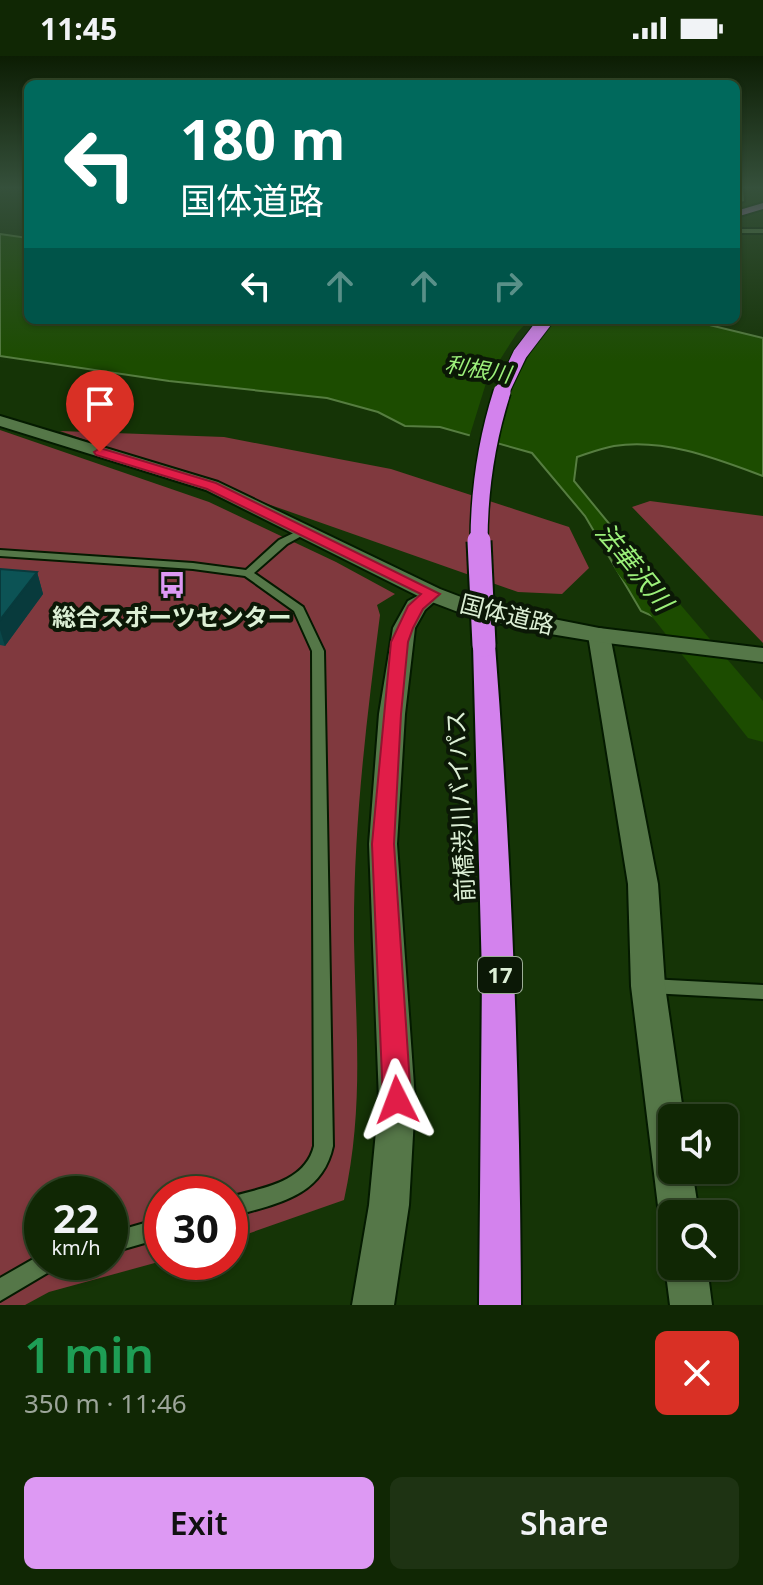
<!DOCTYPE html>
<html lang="en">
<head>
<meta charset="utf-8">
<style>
	:root { --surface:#102704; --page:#1e3313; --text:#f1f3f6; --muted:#9ca59a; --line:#304426; --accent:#dd99f3 }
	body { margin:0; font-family:"Noto Sans","Noto Sans JP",sans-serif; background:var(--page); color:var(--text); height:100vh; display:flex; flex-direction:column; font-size:30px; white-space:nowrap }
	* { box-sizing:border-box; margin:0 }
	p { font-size:26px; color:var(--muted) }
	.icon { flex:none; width:44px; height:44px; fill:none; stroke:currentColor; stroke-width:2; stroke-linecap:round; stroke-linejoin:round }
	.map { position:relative; height:1249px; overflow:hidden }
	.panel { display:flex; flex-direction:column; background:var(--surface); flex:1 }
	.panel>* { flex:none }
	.top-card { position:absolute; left:24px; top:24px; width:716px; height:244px; border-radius:12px; box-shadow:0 2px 6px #0004,0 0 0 2px var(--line); background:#00695c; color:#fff; overflow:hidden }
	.fabs { position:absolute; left:658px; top:1048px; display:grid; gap:16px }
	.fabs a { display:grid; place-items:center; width:80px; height:80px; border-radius:12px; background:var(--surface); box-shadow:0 2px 6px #0004,0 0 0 2px var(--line); font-size:40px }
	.speed { position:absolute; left:24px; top:1120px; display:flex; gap:16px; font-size:40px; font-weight:700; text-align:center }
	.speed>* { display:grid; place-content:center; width:104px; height:104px; border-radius:50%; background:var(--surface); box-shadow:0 2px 6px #0004,0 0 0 2px var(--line); line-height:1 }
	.speed small { font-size:20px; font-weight:400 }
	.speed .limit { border:12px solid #d22; background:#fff; color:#111 }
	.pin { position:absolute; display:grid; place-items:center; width:68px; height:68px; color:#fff; margin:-82px -34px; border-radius:50% 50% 50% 0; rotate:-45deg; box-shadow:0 0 8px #0007 }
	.pin .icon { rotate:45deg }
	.me { position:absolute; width:88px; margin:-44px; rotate:357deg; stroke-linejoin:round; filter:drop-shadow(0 0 6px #0008) }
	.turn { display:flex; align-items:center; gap:28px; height:168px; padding:0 24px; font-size:36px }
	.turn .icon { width:104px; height:104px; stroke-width:2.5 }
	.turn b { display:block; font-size:56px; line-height:68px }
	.lanes { display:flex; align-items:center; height:76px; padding:0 24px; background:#0003; justify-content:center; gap:40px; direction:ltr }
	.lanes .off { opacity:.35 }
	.round { display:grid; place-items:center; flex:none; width:84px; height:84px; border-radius:12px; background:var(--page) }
	.headline { display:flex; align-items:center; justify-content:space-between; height:136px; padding:0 24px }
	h1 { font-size:48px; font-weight:600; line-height:60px; color:#1e9e55 }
	.action { display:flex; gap:16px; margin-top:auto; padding:16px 24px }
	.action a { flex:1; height:92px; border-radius:12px; background:var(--accent); color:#111; font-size:32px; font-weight:600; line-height:92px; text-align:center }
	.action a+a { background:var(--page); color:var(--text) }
	.status { display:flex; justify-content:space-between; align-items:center; height:56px; padding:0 40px; background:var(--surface); direction:ltr }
	.status svg { height:22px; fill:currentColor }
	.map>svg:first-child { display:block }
	.green { fill:#80393e; fill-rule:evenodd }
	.water { fill:#1c4c00; stroke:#567d40; stroke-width:2 }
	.pier { fill:#153406 }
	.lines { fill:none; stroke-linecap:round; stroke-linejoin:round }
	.river { fill:#1c4c00; fill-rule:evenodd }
	.lane-casing { stroke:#041a00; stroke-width:4 }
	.street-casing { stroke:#041a00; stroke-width:4 }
	.secondary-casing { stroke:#041a00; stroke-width:4 }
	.highway-casing { stroke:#041a00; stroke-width:4 }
	.lane { fill:#557748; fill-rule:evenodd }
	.street { fill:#557748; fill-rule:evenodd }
	.secondary { fill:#557748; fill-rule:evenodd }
	.highway { fill:#d382ed; fill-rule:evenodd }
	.highway-bridge-far2-casing { stroke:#041a00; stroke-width:16; stroke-linecap:butt }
	.highway-bridge-far1-casing { stroke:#041a00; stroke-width:20; stroke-linecap:butt }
	.highway-bridge-casing { stroke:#041a00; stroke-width:27; stroke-linecap:butt }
	.highway-bridge-far2 { stroke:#d382ed; stroke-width:14 }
	.highway-bridge-far1 { stroke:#d382ed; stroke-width:17 }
	.highway-bridge { stroke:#d382ed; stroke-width:23 }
	.wall { fill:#0a4749 }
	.shaded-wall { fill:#083a3c }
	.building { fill:#0c5355; stroke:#083a3c; stroke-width:2 }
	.route { fill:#e11d48; stroke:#92132f; stroke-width:2 }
	.labels { text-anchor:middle; stroke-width:8; stroke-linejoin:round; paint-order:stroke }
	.far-water-label { font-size:22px; font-style:italic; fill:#9cf07a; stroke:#0b1806 }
	.shield { fill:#0b1806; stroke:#9dae97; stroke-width:2 }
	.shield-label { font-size:22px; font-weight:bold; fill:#dcefd5 }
	.street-label { font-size:24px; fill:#dcefd5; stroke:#0b1806 }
	.poi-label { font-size:24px; font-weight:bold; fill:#dcefd5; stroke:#0b1806 }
	.water-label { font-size:26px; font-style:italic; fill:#9cf07a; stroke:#0b1806 }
</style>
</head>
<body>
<div class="status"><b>11:45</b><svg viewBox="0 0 49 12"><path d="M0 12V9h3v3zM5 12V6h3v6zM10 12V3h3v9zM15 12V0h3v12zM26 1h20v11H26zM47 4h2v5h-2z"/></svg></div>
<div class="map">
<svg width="763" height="1249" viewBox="0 0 763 1249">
	<rect width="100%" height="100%" fill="#153406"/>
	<path class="green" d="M0,374l209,72 127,60 59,32 -18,11 3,10c-14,108 -27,216 -26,326 2,91 10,168 -10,259l-114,40v-46h-68v67l-113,31 -24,13h-25zM42,1138h68v68h-68z
		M60,375l164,6 167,32 178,58 20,41 -27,26 -44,-2z
		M650,445l113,15v127l-131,-136z"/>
	<path class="water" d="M0,178l28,4v82h661l74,18v138c-46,-17 -98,-38 -149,-30 -12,2 -25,7 -37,11l-3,24 65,79 26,47 -6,12 -18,-8 -56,-95 -53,-63 -92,-26 -35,-1 -27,-14 -51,-14 -158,-17 -169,-25z"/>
	<path class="pier" d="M529,264h26l-23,30 -18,33 -17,64 -28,-9 18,-58 30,-47z"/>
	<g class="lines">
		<path class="river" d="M631,502l12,3 120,140v41l-15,-4 -129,-163 -5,-7 5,-7z"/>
		<g class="lane-casing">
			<path id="lane" d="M736,173h27v4h-27z
				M304,472l5,3 -2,2 -20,11 -33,29 49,34 21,44 9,495c-11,52 -59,58 -103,71v-20c31,-9 75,-14 84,-51l-2,-495 -18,-40 -49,-35 -52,-7 -193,-13v-6l193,13 53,7 33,-30z
				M650,923l113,6v14l-113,-6 -6,-2 -2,-5 2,-5z
				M162,1162v20l-52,15v-20z
				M42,1198v8h15l-3,7 -54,32v-23z"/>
		</g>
		<g class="street-casing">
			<path id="street" d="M736,131l7,2 1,12 -8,2z
				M432,532l11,6 -18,16 -10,18 -10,86 -8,130 18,256 -6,105 -15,100h-42l17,-100 10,-105 -10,-256 10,-130 14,-86 15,-27z
				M599,572l8,2 3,5 48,249 7,102 19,132h-12v52h20l7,44h-27v17l-7,-3 -6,-14 -28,-228 -3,-102 -40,-249 3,-5z
				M671,1195l1,15h35l5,39h-42l-5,-39z"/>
		</g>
		<g class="secondary-casing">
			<path id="secondary" d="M736,131h5l2,2 -7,2z
				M0,360l218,66 222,107 42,16 117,23 164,20v14l-164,-20 -73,-12 -60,-15 -42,-16 -218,-109 -206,-64z"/>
		</g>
		<g class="highway-casing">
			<path id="highway" d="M763,147v6l-27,8v-6z
				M484,582l8,2 3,5c17,220 25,440 26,660h-42l3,-330 -9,-330 3,-5z"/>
		</g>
		<use href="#lane" class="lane"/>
		<use href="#street" class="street"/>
		<use href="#secondary" class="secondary"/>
		<use href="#highway" class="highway"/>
		<g class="highway-bridge-far2-casing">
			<path id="highway-bridge-far2" d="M501,338l19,-40 26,-34"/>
		</g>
		<g class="highway-bridge-far1-casing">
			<path id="highway-bridge-far1" d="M479,487c0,-53 7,-101 23,-151"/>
		</g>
		<g class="highway-bridge-casing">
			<path id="highway-bridge" d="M479,485l5,104"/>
		</g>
		<use href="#highway-bridge-far2" class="highway-bridge-far2"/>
		<use href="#highway-bridge-far1" class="highway-bridge-far1"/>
		<use href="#highway-bridge" class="highway-bridge"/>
	</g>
	<path class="wall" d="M0,513l37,3 6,22 -38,52 -5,-1z"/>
	<path class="shaded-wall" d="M37,516l6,22 -38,52 -5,-16v-10z"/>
	<path class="building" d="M0,513l37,3 -37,48z"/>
	<linearGradient id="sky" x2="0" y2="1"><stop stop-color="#0c1d03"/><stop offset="0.43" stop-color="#35503b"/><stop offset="1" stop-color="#35503b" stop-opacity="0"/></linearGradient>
	<rect width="763" height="306" fill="url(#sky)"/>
	<path class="route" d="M100,392l116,35 224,111 -17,15 -10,19 -5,14 -7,72 -7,130 17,256 -4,10 -10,3 -10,-3 -4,-10 -11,-256 19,-202 17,-36 13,-12 -214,-105 -111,-34 -2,-3z"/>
	<defs>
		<g id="bus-bare" transform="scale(2.16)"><path d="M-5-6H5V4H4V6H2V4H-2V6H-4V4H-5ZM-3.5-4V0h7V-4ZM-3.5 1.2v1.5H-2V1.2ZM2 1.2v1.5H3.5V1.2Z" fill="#dd99f3" stroke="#0b1806" stroke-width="2.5" paint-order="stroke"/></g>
	</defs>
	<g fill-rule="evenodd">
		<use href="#bus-bare" x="172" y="529"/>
	</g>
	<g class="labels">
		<g class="far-water-label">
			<text transform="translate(478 313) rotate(10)" y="8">利根川</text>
		</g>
		<rect class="shield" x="478" y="901" width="44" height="36" rx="6"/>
		<g class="shield-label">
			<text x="500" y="927">17</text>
		</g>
		<g class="street-label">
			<text transform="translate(507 559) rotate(14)" y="8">国体道路</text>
			<text transform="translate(461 750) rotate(-93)" y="8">前橋渋川バイパス</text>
		</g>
		<g class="poi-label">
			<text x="172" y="570">総合スポーツセンター</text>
		</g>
		<g class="water-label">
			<text transform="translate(634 511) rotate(51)" y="9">法華沢川</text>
		</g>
	</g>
</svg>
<div class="fabs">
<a><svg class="icon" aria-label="sound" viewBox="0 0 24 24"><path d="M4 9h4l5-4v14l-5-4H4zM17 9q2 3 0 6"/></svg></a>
<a><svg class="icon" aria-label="search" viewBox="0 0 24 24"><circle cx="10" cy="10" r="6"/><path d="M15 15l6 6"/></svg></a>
</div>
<div class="speed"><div>22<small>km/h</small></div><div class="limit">30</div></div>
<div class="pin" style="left:100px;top:396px;background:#d93025"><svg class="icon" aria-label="arrive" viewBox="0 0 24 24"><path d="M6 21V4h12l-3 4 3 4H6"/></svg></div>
<svg class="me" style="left:397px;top:1044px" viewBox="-20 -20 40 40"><path d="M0-17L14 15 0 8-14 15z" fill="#e11d48" stroke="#fff" stroke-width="4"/></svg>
<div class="top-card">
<div class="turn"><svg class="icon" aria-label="left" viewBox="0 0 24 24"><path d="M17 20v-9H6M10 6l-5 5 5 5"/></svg><div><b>180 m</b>国体道路</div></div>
<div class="lanes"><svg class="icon" aria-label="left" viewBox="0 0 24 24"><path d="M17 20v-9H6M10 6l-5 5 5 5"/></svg><svg class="icon off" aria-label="ahead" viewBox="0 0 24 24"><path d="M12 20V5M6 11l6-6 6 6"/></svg><svg class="icon off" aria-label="ahead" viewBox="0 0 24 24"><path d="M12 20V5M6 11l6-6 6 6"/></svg><svg class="icon off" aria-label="right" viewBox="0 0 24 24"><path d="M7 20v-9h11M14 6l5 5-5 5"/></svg></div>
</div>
</div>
<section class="panel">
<div class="headline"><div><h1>1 min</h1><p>350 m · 11:46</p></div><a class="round" style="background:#d93025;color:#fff"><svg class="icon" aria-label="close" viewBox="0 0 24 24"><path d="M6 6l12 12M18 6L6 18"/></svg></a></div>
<div class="action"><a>Exit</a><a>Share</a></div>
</section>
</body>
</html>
